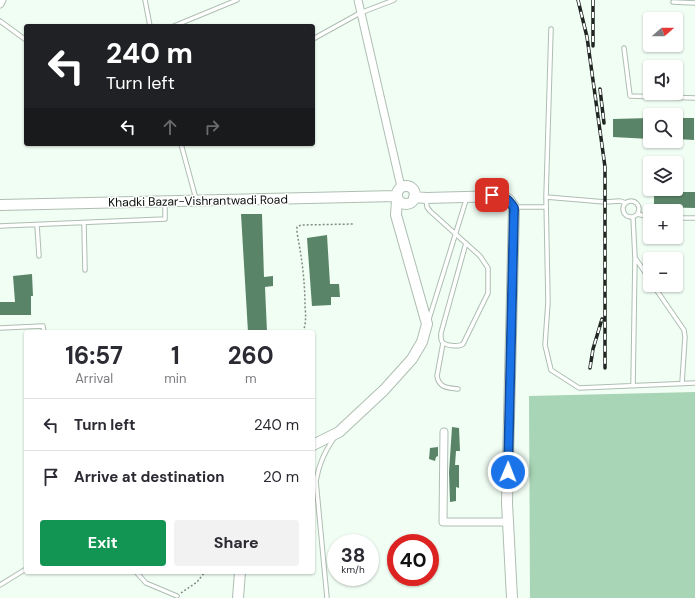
<!DOCTYPE html>
<html lang="en">
<head>
<meta charset="utf-8">
<style>
	:root { --surface:#fff; --page:#f2f2f3; --text:#2b2b33; --muted:#7c7c81; --line:#e1e1e2; --accent:#129553 }
	body { margin:0; font-family:"DM Sans",sans-serif; background:var(--page); color:var(--text); height:100vh; display:flex; flex-direction:column; font-size:15px; white-space:nowrap }
	* { box-sizing:border-box; margin:0 }
	p { font-size:13px; color:var(--muted) }
	.icon { flex:none; width:22px; height:22px; fill:none; stroke:currentColor; stroke-width:2; stroke-linecap:round; stroke-linejoin:round }
	.map { position:relative; flex:1; overflow:hidden }
	.drawer { position:absolute; left:24px; top:330px; width:291px; height:244px; display:flex; flex-direction:column; background:var(--surface); border-radius:4px; box-shadow:0 1px 3px #0004 }
	.drawer>* { flex:none }
	.guide { position:absolute; left:24px; top:24px; width:291px; height:122px; border-radius:4px; box-shadow:0 1px 3px #0004; background:#202124; color:#fff; overflow:hidden }
	.needle { width:26px; rotate:70deg }
	.controls { position:absolute; left:643px; top:12px; display:grid; gap:8px }
	.controls a { display:grid; place-items:center; width:40px; height:40px; border-radius:4px; background:var(--surface); box-shadow:0 1px 3px #0004; font-size:20px }
	.speed { position:absolute; left:327px; top:534px; display:flex; gap:8px; font-size:20px; font-weight:700; text-align:center }
	.speed>* { display:grid; place-content:center; width:52px; height:52px; border-radius:50%; background:var(--surface); box-shadow:0 1px 3px #0004; line-height:1 }
	.speed small { font-size:10px; font-weight:400 }
	.speed .limit { border:6px solid #d22; background:#fff; color:#111 }
	.pin { position:absolute; display:grid; place-items:center; width:34px; height:34px; color:#fff; margin:-17px; border-radius:8px; box-shadow:0 2px 6px #0006 }
	.me { position:absolute; width:44px; margin:-22px; rotate:1deg; stroke-linejoin:round; filter:drop-shadow(0 0 3px #0008) }
	.turn { display:flex; align-items:center; gap:14px; height:84px; padding:0 16px; font-size:18px }
	.turn .icon { width:52px; height:52px; stroke-width:2.5 }
	.turn b { display:block; font-size:28px; line-height:34px }
	.lanes { display:flex; align-items:center; height:38px; padding:0 16px; background:#0003; justify-content:center; gap:20px; direction:ltr }
	.lanes .off { opacity:.35 }
	.eta { display:flex; justify-content:space-evenly; align-items:center; height:68px; text-align:center }
	.eta b { font-size:24px; font-weight:700; line-height:28px }
	.cta { display:flex; gap:8px; margin-top:auto; padding:8px 16px }
	.cta a { flex:1; height:46px; border-radius:4px; background:var(--accent); color:#fff; font-size:16px; font-weight:700; line-height:46px; text-align:center }
	.cta a+a { background:var(--page); color:var(--text) }
	ul { padding:0; list-style:none }
	li { display:flex; align-items:center; gap:12px; height:52px; padding:0 16px; border-top:1px solid var(--line) }
	li div { flex:1 }
	li b { display:block; font-size:15px }
	li em { font-style:normal }
	.map>svg:first-child { display:block }
	.forest { fill:#a8d5b5 }
	.building { fill:#5a8467 }
	.lines { fill:none; stroke-linecap:round; stroke-linejoin:round }
	.lane-casing { stroke:#aebeb2; stroke-width:5.5 }
	.street-casing { stroke:#aebeb2; stroke-width:9 }
	.secondary-casing { stroke:#aebeb2; stroke-width:12 }
	.path { stroke:#828c85; stroke-width:1.5; stroke-dasharray:2 2; stroke-linecap:butt }
	.lane { stroke:#fff; stroke-width:3.5 }
	.street { stroke:#fff; stroke-width:7 }
	.secondary { stroke:#fff; stroke-width:10 }
	.rail-casing { stroke:#202722; stroke-width:3.5 }
	.rail { stroke:#fff; stroke-width:2; stroke-dasharray:6; stroke-linecap:butt }
	.route-casing { stroke:#114b97; stroke-width:10 }
	.route { stroke:#1a73e8; stroke-width:7 }
	.labels { text-anchor:middle; stroke-width:3; stroke-linejoin:round; paint-order:stroke }
	.street-label { font-size:12px; fill:#080e0a; stroke:#fff }
</style>
</head>
<body>
<div class="map">
<svg width="695" height="598" viewBox="0 0 695 598">
	<rect width="100%" height="100%" fill="#f1fef4"/>
	<path class="forest" d="M695,392v206h-165l-1,-202z"/>
	<path class="building" d="M650,118v21l-37,-2v-18z
		M676,118h18v22l-18,-1z
		M654,192h41v16l-41,-1z
		M241,214h21l2,63 9,-1v10l-8,1 2,45h-19z
		M327,235l3,49h9l1,13h-9v8l-19,1 -5,-68z
		M32,274l1,22h-2v19h-31v-13h15l-2,-26z
		M452,427l7,1 1,23h-4l-1,14h4v23l-3,-1v14l-6,1 -1,-30z
		M438,447v9l-2,1 -1,4 -6,-2 1,-11z"/>
	<g class="lines">
		<g class="lane-casing">
			<path id="lane" d="M145,0l5,26
				M673,2l22,1
				M0,21l26,19
				M174,26l63,-26
				M551,29l-5,168 2,105 -3,43 6,25 28,18 116,-5
				M313,39l47,-26 34,-13
				M624,48l6,48 65,2
				M181,144l15,55
				M546,197l59,5 15,-1 6,2
				M426,199l1,8 3,4 50,45 8,12v25l-25,51c-4,3 -15,2 -20,-1 -3,-3 -2,-7 -2,-10l25,-90
				M623 209a8 8 0 1 1 16 0a8 8 0 1 1-16 0Z
				M515,207h31
				M637,214l13,3
				M676,218h19
				M84,223l1,47
				M37,225l2,31
				M0,226l165,-7v-17
				M636,259l14,21
				M653,285l31,45 1,7 -3,46
				M429,319l38,-122
				M0,328l43,-2 1,6
				M443,343l-6,33c2,12 11,12 21,13
				M633,386l2,-128 -2,-41
				M136,572l10,11 31,13
				M0,585l26,-16
				M327,598l-11,-117c3,-17 8,-28 18,-43"/>
		</g>
		<g class="street-casing">
			<path id="street" d="M358,0l43,187
				M0,4l2,-4
				M444,432l-1,90h65"/>
		</g>
		<g class="secondary-casing">
			<path id="secondary" d="M397 195a9 9 0 1 1 18 0a9 9 0 1 1-18 0Z
				M414,197l12,1 77,-2 6,4 5,7 -7,296 5,95
				M0,205l396,-9
				M313,445l26,-13 45,-42 28,-31 10,-17 5,-18 -31,-109 1,-16
				M238,598l2,-26"/>
		</g>
		<path class="path" d="M303,332c3,-8 3,-16 2,-25 0,-25 -3,-49 -8,-74v-6l4,-2 53,-1
			M181,593l16,-11 8,-10"/>
		<use href="#lane" class="lane"/>
		<use href="#street" class="street"/>
		<use href="#secondary" class="secondary"/>
		<g class="rail-casing">
			<path id="rail" d="M578,0l9,37 18,130v201
				M593,0v46
				M600,89l4,34
				M590,368l3,-19 9,-30"/>
		</g>
		<use href="#rail" class="rail"/>
	</g>
	<g class="lines">
		<g class="route-casing">
			<path id="route" d="M492,195c12,1 16,3 22,13l-6,264"/>
		</g>
		<use href="#route" class="route"/>
	</g>
	<g class="labels">
		<g class="street-label">
			<text transform="translate(198 201) rotate(-1)" y="4">Khadki Bazar-Vishrantwadi Road</text>
		</g>
	</g>
</svg>
<div class="controls">
<a><svg class="needle" viewBox="-14 -14 28 28"><path d="M0-13l5 13h-10z" fill="#e53935"/><path d="M0 13l5-13h-10z" fill="#7c7c81"/></svg></a>
<a><svg class="icon" aria-label="sound" viewBox="0 0 24 24"><path d="M4 9h4l5-4v14l-5-4H4zM17 9q2 3 0 6"/></svg></a>
<a><svg class="icon" aria-label="search" viewBox="0 0 24 24"><circle cx="10" cy="10" r="6"/><path d="M15 15l6 6"/></svg></a>
<a><svg class="icon" aria-label="layers" viewBox="0 0 24 24"><path d="M12 4l9 5-9 5-9-5zM3 14l9 5 9-5"/></svg></a>
<a>+</a>
<a>−</a>
</div>
<div class="speed"><div>38<small>km/h</small></div><div class="limit">40</div></div>
<div class="pin" style="left:492px;top:195px;background:#d93025"><svg class="icon" aria-label="arrive" viewBox="0 0 24 24"><path d="M6 21V4h12l-3 4 3 4H6"/></svg></div>
<svg class="me" style="left:508px;top:472px" viewBox="-20 -20 40 40"><circle r="17" fill="#1a73e8" stroke="#fff" stroke-width="3"/><path d="M0-11L8 9 0 5-8 9z" fill="#fff"/></svg>
<div class="guide">
<div class="turn"><svg class="icon" aria-label="left" viewBox="0 0 24 24"><path d="M17 20v-9H6M10 6l-5 5 5 5"/></svg><div><b>240 m</b>Turn left</div></div>
<div class="lanes"><svg class="icon" aria-label="left" viewBox="0 0 24 24"><path d="M17 20v-9H6M10 6l-5 5 5 5"/></svg><svg class="icon off" aria-label="ahead" viewBox="0 0 24 24"><path d="M12 20V5M6 11l6-6 6 6"/></svg><svg class="icon off" aria-label="right" viewBox="0 0 24 24"><path d="M7 20v-9h11M14 6l5 5-5 5"/></svg></div>
</div>
<section class="drawer">
<div class="eta">
<div><b>16:57</b><p>Arrival</p></div>
<div><b>1</b><p>min</p></div>
<div><b>260</b><p>m</p></div>
</div>
<ul>
<li><svg class="icon" aria-label="left" viewBox="0 0 24 24"><path d="M17 20v-9H6M10 6l-5 5 5 5"/></svg><div><b>Turn left</b></div><em>240 m</em></li>
<li><svg class="icon" aria-label="arrive" viewBox="0 0 24 24"><path d="M6 21V4h12l-3 4 3 4H6"/></svg><div><b>Arrive at destination</b></div><em>20 m</em></li>
</ul>
<div class="cta"><a>Exit</a><a>Share</a></div>
</section>
</div>
</body>
</html>
